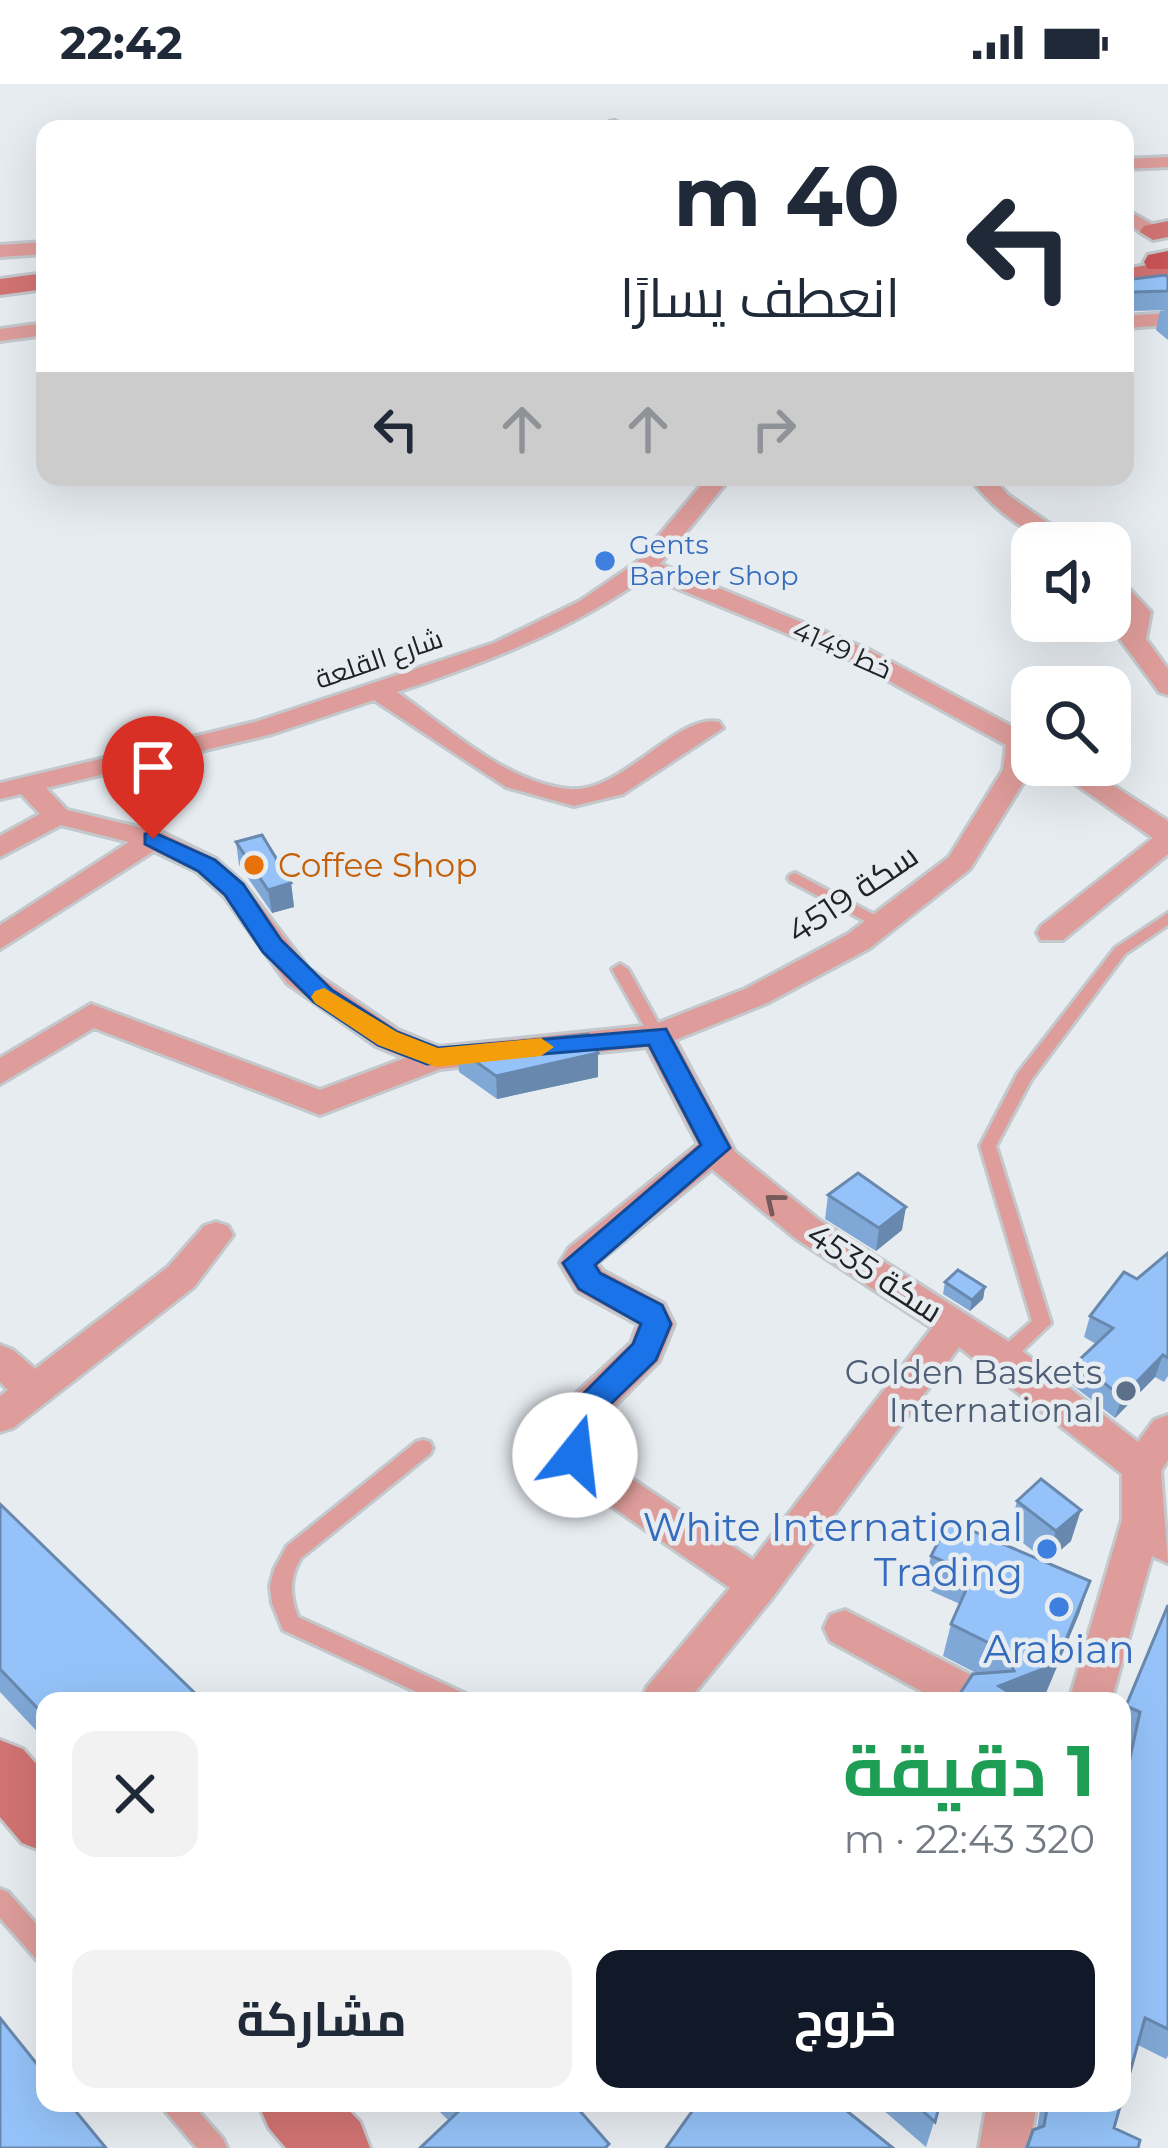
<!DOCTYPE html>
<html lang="ar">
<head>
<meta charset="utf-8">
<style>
	:root { --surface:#fff; --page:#f2f2f3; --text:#1f2937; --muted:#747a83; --accent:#111827 }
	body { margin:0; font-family:Montserrat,Cairo,sans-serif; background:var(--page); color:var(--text); direction:rtl; height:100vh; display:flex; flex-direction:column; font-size:45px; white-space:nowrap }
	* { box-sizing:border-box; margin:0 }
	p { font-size:39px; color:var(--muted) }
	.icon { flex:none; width:66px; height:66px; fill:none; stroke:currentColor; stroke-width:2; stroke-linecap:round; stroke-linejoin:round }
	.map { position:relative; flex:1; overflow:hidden; direction:ltr }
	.details { position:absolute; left:36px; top:1608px; width:1095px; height:420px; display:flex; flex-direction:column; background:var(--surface); border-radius:24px; box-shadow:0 12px 48px #0002; direction:rtl }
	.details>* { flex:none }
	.top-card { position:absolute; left:36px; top:36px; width:1098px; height:366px; border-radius:24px; box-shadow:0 12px 48px #0002; direction:rtl; background:#fff; color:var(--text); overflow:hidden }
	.fabs { position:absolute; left:1011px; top:438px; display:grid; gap:24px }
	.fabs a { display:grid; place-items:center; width:120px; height:120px; border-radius:24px; background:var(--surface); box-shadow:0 12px 48px #0002; font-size:60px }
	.pin { position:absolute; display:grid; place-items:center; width:102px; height:102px; color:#fff; margin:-123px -51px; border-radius:50% 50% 50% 0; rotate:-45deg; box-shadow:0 0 12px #0007 }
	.pin .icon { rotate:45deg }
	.me { position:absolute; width:132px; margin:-66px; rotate:16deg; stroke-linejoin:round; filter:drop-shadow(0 0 9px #0008) }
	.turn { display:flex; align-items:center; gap:42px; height:252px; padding:0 36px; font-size:54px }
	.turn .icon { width:156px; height:156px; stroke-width:2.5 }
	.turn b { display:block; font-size:84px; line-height:102px }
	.lanes { display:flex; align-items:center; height:114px; padding:0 36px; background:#0003; justify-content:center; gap:60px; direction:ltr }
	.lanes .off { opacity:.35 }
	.round { display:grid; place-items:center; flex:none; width:126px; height:126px; border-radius:24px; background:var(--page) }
	.summary { display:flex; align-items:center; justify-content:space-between; height:204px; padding:0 36px }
	h1 { font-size:72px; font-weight:700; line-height:90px; color:#1e9e55 }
	.button { display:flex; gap:24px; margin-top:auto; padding:24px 36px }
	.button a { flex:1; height:138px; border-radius:24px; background:var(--accent); color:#fff; font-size:48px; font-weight:700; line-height:138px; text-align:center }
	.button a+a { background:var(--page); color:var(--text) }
	.status { display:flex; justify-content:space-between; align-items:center; height:84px; padding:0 60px; background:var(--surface); direction:ltr }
	.status svg { height:33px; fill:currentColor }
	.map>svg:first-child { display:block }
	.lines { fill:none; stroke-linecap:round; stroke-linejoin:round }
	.lane-casing { stroke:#c3c8cc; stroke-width:6 }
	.street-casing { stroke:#c3c8cc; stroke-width:6 }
	.secondary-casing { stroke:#c3c8cc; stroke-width:6 }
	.primary-casing { stroke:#c3c8cc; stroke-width:6 }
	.lane { fill:#de9d9a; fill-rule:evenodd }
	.street { fill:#de9d9a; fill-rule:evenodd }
	.secondary { fill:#d27473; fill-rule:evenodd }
	.primary { fill:#c85456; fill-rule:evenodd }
	.wall { fill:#80a8d6 }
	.shaded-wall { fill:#6888ae }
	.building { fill:#95c3f9; stroke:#6888ae; stroke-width:3 }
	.oneway { stroke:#765a5a }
	.route { fill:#1a73e8; stroke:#114b97; stroke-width:3 }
	.slow { fill:#f59e0b }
	.shop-dot { fill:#3f7fe0; stroke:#e7ecf1; stroke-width:4.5 }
	.food-dot { fill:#e8710a; stroke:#e7ecf1; stroke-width:4.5 }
	.service-dot { fill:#5c6f8a; stroke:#e7ecf1; stroke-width:4.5 }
	.labels { text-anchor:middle; stroke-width:9; stroke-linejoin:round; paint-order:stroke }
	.far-shop-label { font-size:27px; fill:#366cbe; stroke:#e7ecf1; text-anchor:start }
	.far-street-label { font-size:27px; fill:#212325; stroke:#e7ecf1 }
	.food-label { font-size:33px; fill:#c56008; stroke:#e7ecf1; text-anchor:start }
	.street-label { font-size:33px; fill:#212325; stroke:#e7ecf1 }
	.service-label { font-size:33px; fill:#4e5e75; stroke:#e7ecf1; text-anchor:end }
	.near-shop-label { font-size:39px; fill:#366cbe; stroke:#e7ecf1; text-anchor:end }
</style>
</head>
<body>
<div class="status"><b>22:42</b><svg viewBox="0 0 49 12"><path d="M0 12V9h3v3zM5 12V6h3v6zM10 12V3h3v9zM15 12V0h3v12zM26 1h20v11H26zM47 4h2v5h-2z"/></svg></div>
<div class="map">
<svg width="1168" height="2064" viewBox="0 0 1168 2064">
	<rect width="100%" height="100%" fill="#e7ecf1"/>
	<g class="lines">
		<g class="lane-casing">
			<path id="lane" d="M795,789l91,48 2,3 -7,5 -5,-2 -86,-46 -2,-3 2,-3z
				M1168,829v12l-43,29 -94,126 -35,66 55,177 -40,39 -7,2 -7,-2 -2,-5 2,-5 35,-31 -52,-175 38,-73 97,-125z
				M620,880l8,5 37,66 -2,4h-12l-2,-4 -37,-66z
				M423,1356l7,2 3,6 -3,6 -129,104c-12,20 -11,37 -3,59l168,77 3,7h-33l-153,-71 -11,-27 -2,-17 4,-16 13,-24 129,-104z
				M0,1805l8,3 37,42v30l-8,-4 -37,-42z
				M163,2019h28l32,36 4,9h-30l-31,-36z"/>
		</g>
		<g class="street-casing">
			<path id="street" d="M615,37l13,8h-19v-7z
				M1168,73v10l-43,2v-10z
				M1125,125l34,19v8h-12l-22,-14z
				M45,158v12l-45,3v-12z
				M1168,229v12l-43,3v-12z
				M45,239v12l-45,6v-12z
				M708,393h23l-71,87 207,85 165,88 -1,33 -61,99 -100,79 -103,55 -92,37 60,112 84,68 198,127 121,95 16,-22 14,-5v45l-7,11 7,92 -16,-7 -41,145h-42l53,-181v-46l-163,-127 -187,251 -84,103h-47l6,-14 83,-99 -161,-111 -18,-45 7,-22 73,-67 7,-19 -61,-33 -17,-28 9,-15 129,-104 -51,-97 -207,22 -120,46 -226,-87 -94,56v-26l91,-54 229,86 85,-32 -29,-12 -89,-63 -63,-87 -28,-25 -42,-20 -154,98v-24l129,-83 -68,-17 -61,32v-21l40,-22 -19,-20 -21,5v-16l255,-61 239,-79 86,-42 57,-39zM647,492l202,83 157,86 -3,25 -54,87 -101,77 -103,55 -92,36 -214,22 -41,-17 -89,-61 -65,-85 -28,-25 -53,-26 -96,-23 -21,-22 226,-54 102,-34 132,87 68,19 49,-12 100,-66 -4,-6c-42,-10 -97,73 -151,67 -63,-7 -121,-62 -171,-97 90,-30 172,-61 250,-116zM712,1085l83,69 137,90 -179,232 -155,-104 -9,-24 70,-71 15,-37 -10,-20 -61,-33 -6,-8z
				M969,393h23l16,18 69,48c-44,0 -82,-32 -108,-66z
				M1110,492l9,2 32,34 -5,27 22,30v26l-9,-3 -39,-53 6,-26 -16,-16z
				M1048,681h34l86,56v33l-105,86h-22l-4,-7 4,-7 112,-88z
				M216,1138l12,4 5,9 -39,52 -181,141 -13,4v-36l8,-6 -8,-8v-37l13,5 22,19 133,-102 36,-41z
				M845,1526l149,77 6,14h-61l-109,-60 -6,-13 6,-13z
				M987,2019h50l-8,45h-50z"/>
		</g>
		<g class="secondary-casing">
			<path id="secondary" d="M1168,137v16l-15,3 -13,-8 4,-6z
				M1168,177v16l-43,8v-16z
				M45,189v16l-45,6v-16z
				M0,1656l23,9 22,25v78l-23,-9 -22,-26z
				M258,2019h84l18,19 10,26h-84l-17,-20z"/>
		</g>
		<g class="primary-casing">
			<path id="primary" d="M1168,167v18h-20l-4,-7 4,-7z"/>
		</g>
		<use href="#lane" class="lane"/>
		<use href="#street" class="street"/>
		<use href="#secondary" class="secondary"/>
		<use href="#primary" class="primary"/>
	</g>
	<path class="wall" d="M1168,193v63l-12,-10 4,-19 6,-1 -35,1 -6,-4v-27z
		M236,758l55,41 3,24 -22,6 -33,-48z
		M457,964l141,5v24l-101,22 -38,-27z
		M828,1111l74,35 -26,21 -51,-32z
		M1168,1169v123l-4,6 -9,-5 -40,41 -44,-34 6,-22 19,-18 -12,-7 6,-21z
		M945,1198l40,5 -2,12 -13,12 -27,-17z
		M1017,1417l54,40 -24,21 -38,-30z
		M0,1420l45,197v39l-45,-48z
		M931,1472l159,25 -11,33 -34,81 -67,-21 -35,-18 8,-32 9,-20 -36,-16z
		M1168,1521v451l-2,3 -28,-14 -16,56v-331l6,-30 -6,-3v-22z
		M431,2019h142l-125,17z
		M875,2019h65l-14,44z
		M1040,2019h81l-7,25 24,20h-114l9,-18 4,-2 4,-24z"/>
	<path class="shaded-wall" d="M291,799l3,24 -22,6 -4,-23z
		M598,969v24l-101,22 -1,-23z
		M906,1123l-4,23 -26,21 3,-23z
		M985,1203l-2,12 -13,12 2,-11z
		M1163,1271l-8,22 -40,41 7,-21z
		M1081,1426l-10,31 -24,21 9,-31z
		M1090,1497l-11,33 -34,81 -14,6h-37l5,-15z"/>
	<path class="building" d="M1165,191l3,2v14l-34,1 -9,-7v-5z
		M262,751l29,48 -23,7 -32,-48z
		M588,950l10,19 -102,23 -39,-28z
		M858,1089l48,34 -27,21 -51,-33z
		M1168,1169v105l-5,-3 -41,42 -45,-35 36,-34 -23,-12 34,-44 13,7z
		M958,1186l27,17 -13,13 -27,-18z
		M1041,1395l40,31 -25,21 -39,-30z
		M0,1420l203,197h-158v15l-45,-47z
		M949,1437l141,60 -34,83 -57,22 24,15h-68l18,-27 41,-3 -9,-20 -54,-27 22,-50 -42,-18z
		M1168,1521v424l-23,-11 -23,83v-306l18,-83 -14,-6z
		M0,1934l45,56v29h24l37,45h-106z
		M453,2019h120l36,41 -4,4h-185l40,-38z
		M698,2019h139l56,45h-227z
		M914,2019h26l-5,19z
		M1048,2019h73l-7,25 26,12 -2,8h-111l6,-18 11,-4z"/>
	<defs><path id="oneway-chevron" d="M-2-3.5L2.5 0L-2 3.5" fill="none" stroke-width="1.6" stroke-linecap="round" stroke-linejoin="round" transform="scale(3)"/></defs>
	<use class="oneway" href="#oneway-chevron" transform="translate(774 1118) rotate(-141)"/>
	<path class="route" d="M153,748l62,28 28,24 38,56 51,50 65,42 41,16 228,-19 64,119 -135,117 5,8 62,32 9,19 -15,36 -68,66 3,29 -4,9 -12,4 -11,-4 -8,-43 77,-77 8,-20 -62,-35 -16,-26 138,-118 -52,-100 -222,19 -49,-19 -64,-43 -51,-50 -38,-57 -27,-24 -53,-27v-10z"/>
	<path class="slow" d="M324,904l73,44 41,16 103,-10 13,9 -13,9 -105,11 -58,-22 -63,-42 -4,-6 4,-6z"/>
	<g class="shop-dot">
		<circle cx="605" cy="477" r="12"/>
		<circle cx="1047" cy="1465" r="12"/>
		<circle cx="1059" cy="1523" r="12"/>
	</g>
	<circle class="food-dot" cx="254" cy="781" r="12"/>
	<circle class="service-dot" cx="1126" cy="1307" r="12"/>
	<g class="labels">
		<g class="far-shop-label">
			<text x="629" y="470">Gents<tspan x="629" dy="31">Barber Shop</tspan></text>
		</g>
		<g class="far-street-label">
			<text transform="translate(842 566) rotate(24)" y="9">4149 خط</text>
			<text transform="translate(379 575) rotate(-19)" y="9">شارع القلعة</text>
		</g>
		<g class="food-label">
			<text x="278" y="793">Coffee Shop</text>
		</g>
		<g class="street-label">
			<text transform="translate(852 809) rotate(-34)" y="12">سكة 4519</text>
			<text transform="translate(875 1188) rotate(33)" y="12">سكة 4535</text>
		</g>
		<g class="service-label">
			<text x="1102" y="1300">Golden Baskets<tspan x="1102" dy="38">International</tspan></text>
		</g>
		<g class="near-shop-label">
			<text x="1023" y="1457">White International<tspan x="1023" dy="45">Trading</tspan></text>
			<text x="1059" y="1579" text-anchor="middle">Arabian</text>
		</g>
	</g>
</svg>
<div class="fabs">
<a><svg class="icon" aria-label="sound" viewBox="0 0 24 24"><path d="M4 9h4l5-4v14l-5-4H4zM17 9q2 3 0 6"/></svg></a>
<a><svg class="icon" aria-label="search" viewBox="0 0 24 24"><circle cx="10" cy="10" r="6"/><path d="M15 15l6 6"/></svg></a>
</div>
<div class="pin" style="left:153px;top:755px;background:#d93025"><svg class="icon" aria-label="arrive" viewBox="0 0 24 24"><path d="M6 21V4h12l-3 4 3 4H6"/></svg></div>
<svg class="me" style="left:575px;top:1371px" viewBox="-20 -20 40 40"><circle r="19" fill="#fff"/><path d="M0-13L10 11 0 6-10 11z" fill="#1a73e8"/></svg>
<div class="top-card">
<div class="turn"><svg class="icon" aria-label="left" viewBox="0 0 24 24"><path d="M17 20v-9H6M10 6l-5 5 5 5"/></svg><div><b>40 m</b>انعطف يسارًا</div></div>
<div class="lanes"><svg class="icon" aria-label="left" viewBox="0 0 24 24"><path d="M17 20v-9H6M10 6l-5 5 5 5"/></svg><svg class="icon off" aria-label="ahead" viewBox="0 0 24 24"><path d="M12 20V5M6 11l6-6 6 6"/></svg><svg class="icon off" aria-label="ahead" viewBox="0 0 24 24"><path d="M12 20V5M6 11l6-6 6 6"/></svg><svg class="icon off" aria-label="right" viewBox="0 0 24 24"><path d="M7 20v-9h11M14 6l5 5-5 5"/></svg></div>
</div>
<section class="details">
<div class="summary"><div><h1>1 دقيقة</h1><p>320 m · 22:43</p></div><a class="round"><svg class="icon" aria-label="close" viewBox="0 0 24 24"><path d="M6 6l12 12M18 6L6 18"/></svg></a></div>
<div class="button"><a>خروج</a><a>مشاركة</a></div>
</section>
</div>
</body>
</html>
